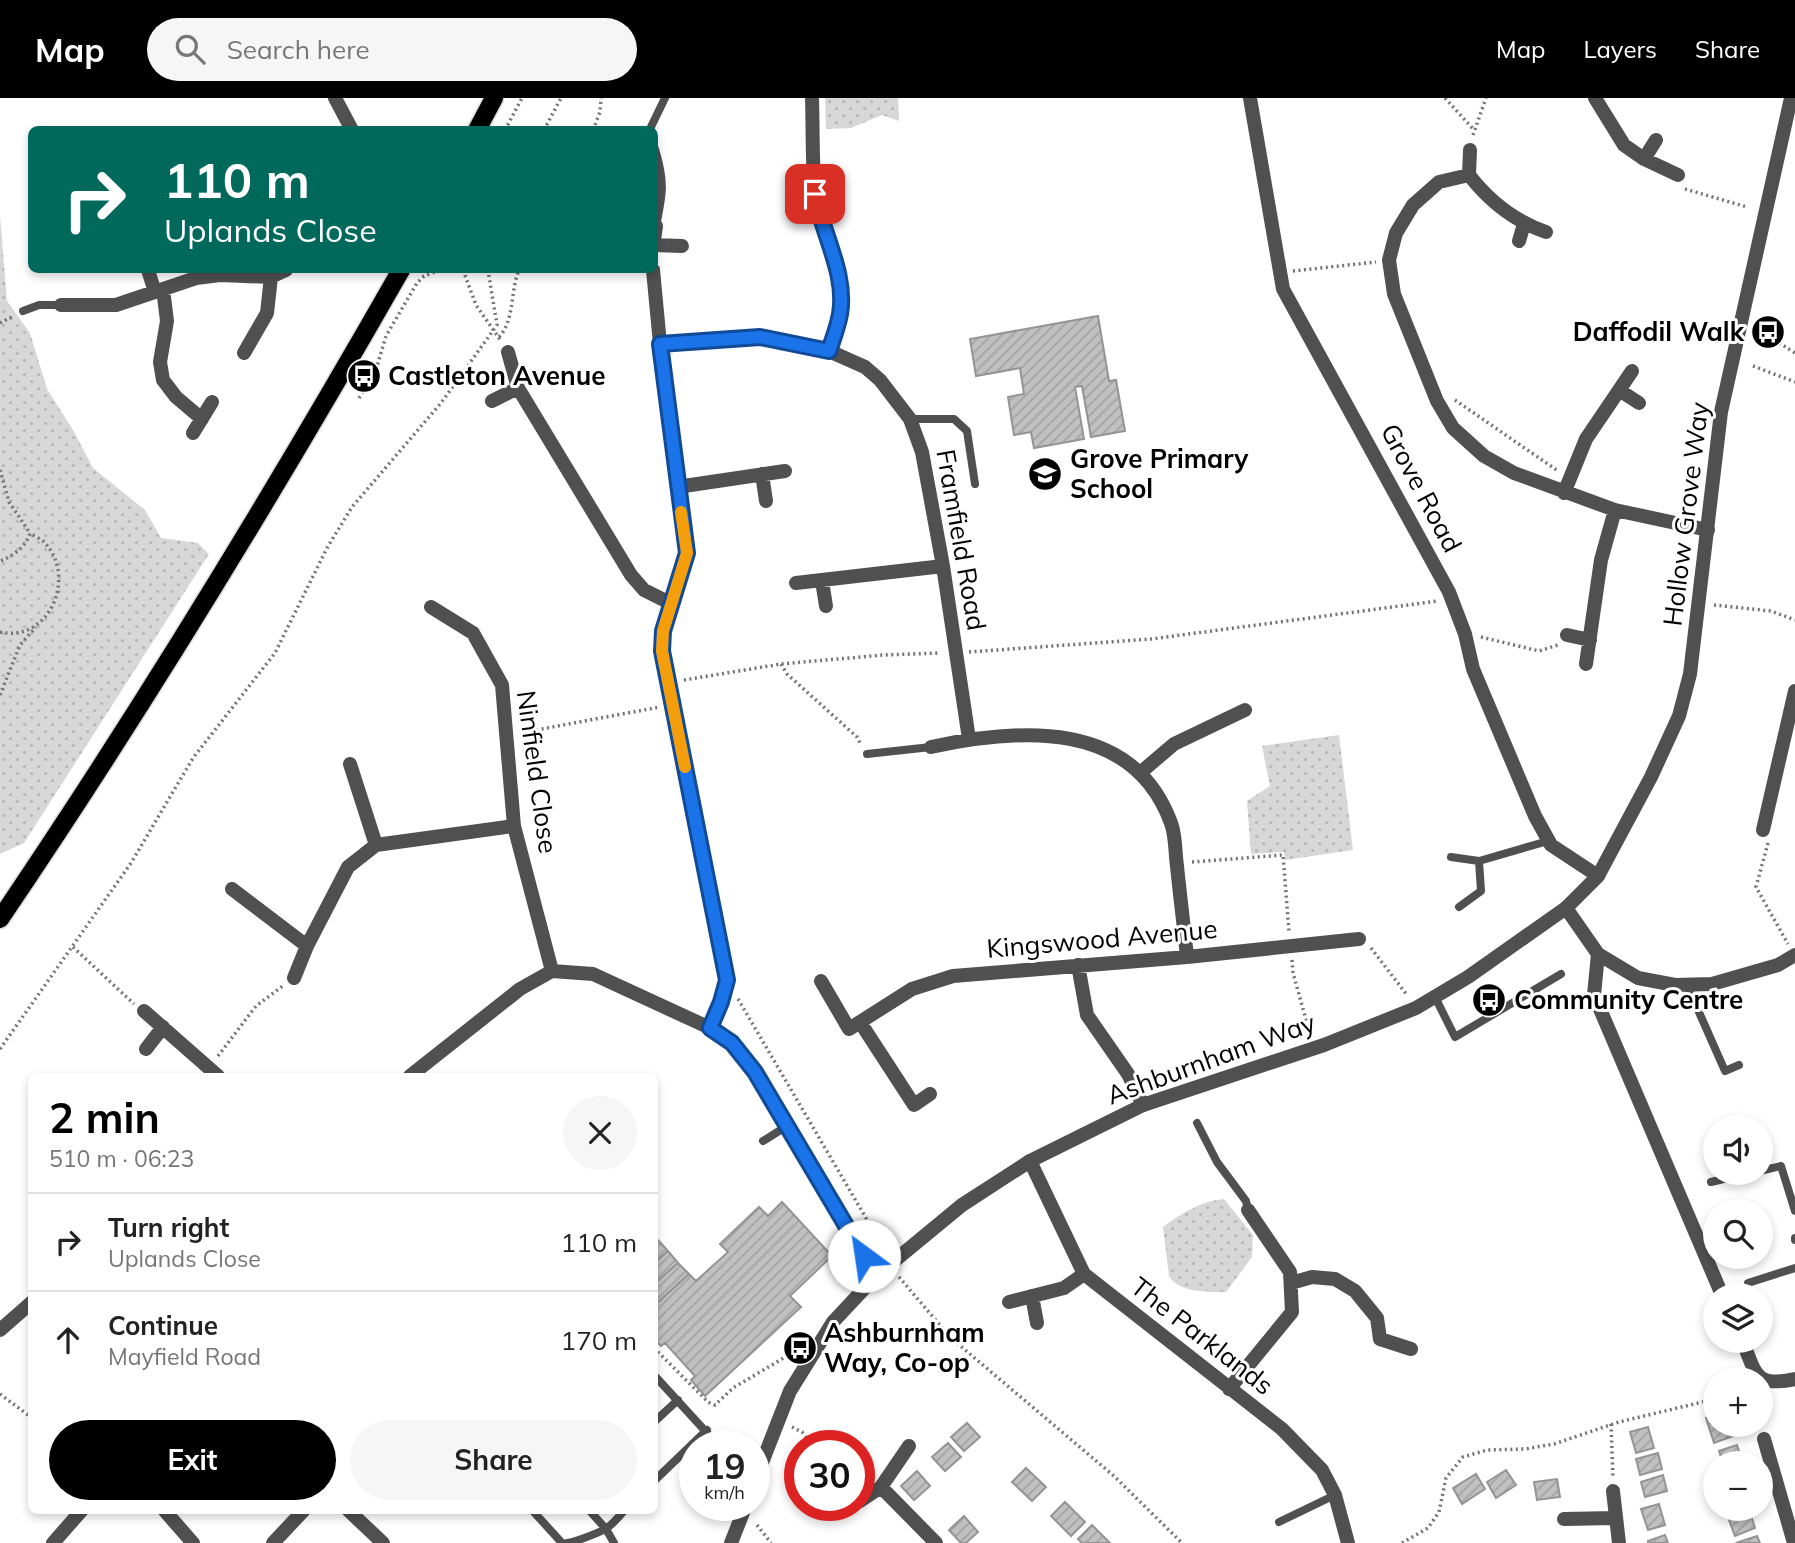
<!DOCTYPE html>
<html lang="en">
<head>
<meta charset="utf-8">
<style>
	:root { --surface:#fff; --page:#f6f6f6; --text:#222; --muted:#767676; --line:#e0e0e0; --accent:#000 }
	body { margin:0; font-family:Mulish,sans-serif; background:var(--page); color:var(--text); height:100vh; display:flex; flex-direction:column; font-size:26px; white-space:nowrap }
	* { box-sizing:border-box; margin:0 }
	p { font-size:23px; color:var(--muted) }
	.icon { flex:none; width:38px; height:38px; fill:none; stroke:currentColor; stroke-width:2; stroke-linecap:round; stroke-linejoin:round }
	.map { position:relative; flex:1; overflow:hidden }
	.details { position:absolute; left:28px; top:975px; width:630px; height:441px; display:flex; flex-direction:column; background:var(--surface); border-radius:10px; box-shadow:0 4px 10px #0003 }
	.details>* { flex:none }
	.hud { position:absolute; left:28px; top:28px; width:630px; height:147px; border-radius:10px; box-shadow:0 4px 10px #0003; background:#00695c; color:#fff; overflow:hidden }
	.buttons { position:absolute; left:1703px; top:1017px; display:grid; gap:14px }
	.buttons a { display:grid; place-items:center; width:70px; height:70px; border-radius:50%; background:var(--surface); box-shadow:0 4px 10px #0003; font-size:35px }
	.speed { position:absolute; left:679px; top:1332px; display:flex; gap:14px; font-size:35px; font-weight:700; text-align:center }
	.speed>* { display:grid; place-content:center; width:91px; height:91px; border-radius:50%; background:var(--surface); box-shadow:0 4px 10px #0003; line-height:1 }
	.speed small { font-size:18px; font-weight:400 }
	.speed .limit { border:10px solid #d22; background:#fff; color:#111 }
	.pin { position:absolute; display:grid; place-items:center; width:60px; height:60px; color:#fff; margin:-30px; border-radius:14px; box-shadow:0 4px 10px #0006 }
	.me { position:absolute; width:77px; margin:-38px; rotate:329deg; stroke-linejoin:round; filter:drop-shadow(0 0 5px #0008) }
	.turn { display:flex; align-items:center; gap:24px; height:147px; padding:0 21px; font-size:32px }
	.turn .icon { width:91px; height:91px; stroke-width:2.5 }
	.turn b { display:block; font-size:49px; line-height:60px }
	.round { display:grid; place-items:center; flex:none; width:74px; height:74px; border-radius:37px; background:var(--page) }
	.head { display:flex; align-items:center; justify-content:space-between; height:119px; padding:0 21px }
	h1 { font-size:42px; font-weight:700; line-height:52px; color:var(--accent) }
	.action { display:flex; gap:14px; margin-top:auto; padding:14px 21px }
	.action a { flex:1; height:80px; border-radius:42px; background:var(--accent); color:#fff; font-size:28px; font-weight:700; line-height:80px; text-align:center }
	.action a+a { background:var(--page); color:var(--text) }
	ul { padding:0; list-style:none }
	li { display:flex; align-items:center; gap:21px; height:98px; padding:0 21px; border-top:2px solid var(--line) }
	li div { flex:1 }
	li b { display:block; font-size:26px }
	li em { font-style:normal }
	header { display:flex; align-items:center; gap:42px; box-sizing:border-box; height:98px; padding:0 35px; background:var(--accent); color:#fff }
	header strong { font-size:33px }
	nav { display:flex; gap:38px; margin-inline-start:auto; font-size:24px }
	.search { width:490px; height:63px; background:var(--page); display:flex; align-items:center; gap:18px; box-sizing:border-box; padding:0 24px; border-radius:38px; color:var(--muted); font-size:26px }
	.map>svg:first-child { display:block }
	.park { fill:url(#park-dots) }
	.building { fill:url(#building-hatch); stroke:#949494; stroke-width:2 }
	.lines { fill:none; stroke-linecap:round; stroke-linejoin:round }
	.primary-casing { stroke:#dbdbdb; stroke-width:21 }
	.path { stroke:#727272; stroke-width:3.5; stroke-dasharray:2 3.5; stroke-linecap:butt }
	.service { stroke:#505050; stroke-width:8 }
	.minor { stroke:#505050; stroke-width:14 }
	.tertiary { stroke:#505050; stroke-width:14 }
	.primary { stroke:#000; stroke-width:18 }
	.route-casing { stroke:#114b97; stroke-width:18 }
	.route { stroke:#1a73e8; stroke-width:12 }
	.slow { stroke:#f59e0b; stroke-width:12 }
	.labels { text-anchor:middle; stroke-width:6; stroke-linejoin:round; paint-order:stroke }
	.poi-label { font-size:26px; font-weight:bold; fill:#000; stroke:#fff; text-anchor:start }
	.street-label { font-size:26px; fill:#000; stroke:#fff }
</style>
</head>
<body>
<header>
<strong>Map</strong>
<div class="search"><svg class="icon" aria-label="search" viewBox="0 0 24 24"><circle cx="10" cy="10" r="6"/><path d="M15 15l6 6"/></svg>Search here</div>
<nav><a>Map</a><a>Layers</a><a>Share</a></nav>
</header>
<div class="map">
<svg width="1795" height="1445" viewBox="0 0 1795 1445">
	<defs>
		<pattern id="park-dots" width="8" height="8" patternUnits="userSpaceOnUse" patternTransform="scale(1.75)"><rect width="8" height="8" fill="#d7d7d7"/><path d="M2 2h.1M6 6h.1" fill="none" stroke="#b7b7b7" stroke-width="1.8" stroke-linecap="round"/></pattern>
		<pattern id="building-hatch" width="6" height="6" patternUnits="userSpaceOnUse" patternTransform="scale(1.75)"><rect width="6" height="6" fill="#c0c0c0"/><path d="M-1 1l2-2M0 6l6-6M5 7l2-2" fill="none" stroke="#a3a3a3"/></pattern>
	</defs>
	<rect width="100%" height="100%" fill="#fff"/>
	<path class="park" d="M825,0h73l1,23 -17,-6 -31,13 -25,1z
		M0,117l7,86 23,32 17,56 26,41 20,38 52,42 16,28 37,5 11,11 -185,289 -24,11z
		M1339,637l14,115 -68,10 -1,-8 -33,2 -4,-53 23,-15 -8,-40z
		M1224,1101l29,36 -1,22 -26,35c-18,0 -47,1 -57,-16l-6,-49c19,-14 38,-26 61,-28z"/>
	<path class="building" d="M1098,218l11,65 7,-1 9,51 -34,6 -9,-51 -7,1 9,52 -50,9 -3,-16 -17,3 -6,-38 16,-3 -4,-26 -44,8 -6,-37z
		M782,1104l50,54 -42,40 11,11 -96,89 -14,-16 4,-4 -30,-33 -4,3 -7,-7v-33l35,-32 7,7 32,-29 -8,-8 39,-37 9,9z
		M657,1141l11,12 -14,12v-21z
		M668,1153l10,12 -24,21v-21z
		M678,1165l11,11 -35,32v-22z
		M1715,1317v9h15l3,12 -19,7 -8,-25z
		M967,1325l13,14 -16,14 -13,-14z
		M1648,1329l6,21 -18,5 -6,-21z
		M948,1345l13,14 -16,14 -13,-14z
		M1737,1347l6,18h-20l-4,-12z
		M1658,1355l4,16 -22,6 -4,-16z
		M1026,1370l20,19 -14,14 -20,-19z
		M1506,1372l10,15 -20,13 -9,-16z
		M917,1373l13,15 -16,14 -13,-14z
		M1476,1376l9,15 -23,15 -9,-16z
		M1663,1377l4,16 -22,6 -4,-15z
		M1557,1381l3,18 -23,3 -3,-18z
		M1065,1404l20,20 -14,14 -20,-20z
		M1659,1406l6,21 -17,5 -7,-21z
		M1750,1414l5,16 -20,8 -6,-16z
		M964,1418l14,16 -12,11h-5l-12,-13z
		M1092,1427l18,18h-28l-4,-4z
		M1665,1437l3,8h-20v-2z
		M1757,1438l3,7h-24z"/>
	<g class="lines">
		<g class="primary-casing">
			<path id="primary" d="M477,32l17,-32
				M0,821c143,-211 275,-428 401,-649"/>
		</g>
		<path class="path" d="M1445,0l29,32
			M505,32l17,-32
			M544,32l17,-32
			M593,32l7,-18 1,-14
			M1473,37l13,-37
			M1685,91l62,18
			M463,172l13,35 25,36
			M1293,173l83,-9
			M0,225l14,-7
			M1756,230l39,25
			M499,239c16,-17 11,-46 20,-67
			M1753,268l42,16
			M359,300l17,-28 10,-34 31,-53 7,-7 16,-6
			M1455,302l103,71
			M0,372l9,32 21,31c-4,14 -17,23 -30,28
			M1714,507l57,6 24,9
			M0,534c49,11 78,-55 44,-90 -3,-3 -10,-6 -14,-9
			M1481,539l58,14 19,-6
			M969,554l182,-13 287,-38
			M781,566l6,10 70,63 3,6
			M684,582l97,-16 102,-9 57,-2
			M0,597l20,-50 16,-18
			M520,635l140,-26
			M1768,745l-12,44 32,57
			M1192,764l91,-7 6,77
			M73,849l61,57
			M1371,850l36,47
			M1292,862l1,13 17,61
			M738,901l146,250
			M0,951l131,-186 62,-105 82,-105 52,-105 25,-41 89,-104 56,-78 -9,-55
			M218,958l38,-50 28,-21
			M899,1179l52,61 163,138 68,67
			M654,1250l54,54 7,3 18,-17 54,-32
			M0,1296l32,24
			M1611,1326l2,54
			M792,1329l10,5 11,14
			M757,1427l14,18
			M1402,1445l26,-15 11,-16 7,-34 17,-21 24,-7 38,-1 29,-5 65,-22 96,-23"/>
		<path class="service" d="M650,31l15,-31
			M655,51c10,33 8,44 1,77
			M23,213l16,-6h22
			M910,321h44l13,12 8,53
			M867,656l64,-7
			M1451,759l28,4 69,-20
			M1459,809l22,-16 -2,-30
			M1687,887l38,86 14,-6
			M1435,899l20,40 106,-63
			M1197,1025l20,39 29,39 2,9
			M763,1043l24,-15
			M1760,1073l21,-5 14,45
			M1711,1084l42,-10
			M1795,1140v2
			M1748,1185l47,-15
			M654,1277l65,71
			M654,1324l24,-22
			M654,1383l53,-51
			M532,1412l30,33
			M589,1412l17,19 8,14
			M1279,1424l56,-27
			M567,1445c8,-1 34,-11 40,-15 7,-5 12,-12 18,-18"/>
		<path class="minor" d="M335,0l17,32
			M812,0c1,32 0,65 3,97 5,40 28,74 26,115 -1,13 -8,28 -12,41
			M1250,0l33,191 166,303 16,42 8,35 62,147 16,29 47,31
			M1595,0l29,47 20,14 34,16
			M1644,61l12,-19
			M1469,77l1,-25
			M1546,134c-32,-11 -56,-30 -77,-57l-30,7 -26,23 -17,28 -7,27 5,34 43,107 16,27 31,28 30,17 101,37 93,20
			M654,142l2,-14
			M1519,143l5,-17
			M654,147l28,1
			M148,172l7,22
			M653,172l7,74 27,209 -24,78 -1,20 65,329 -6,22 -11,26
			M163,191l4,32 -7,41 3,18 13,17 26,22
			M61,207h55l80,-27 24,-3 51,2 15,-7
			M660,246l100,-7 69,14 36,16 15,13 30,39 12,33 21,114 26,173
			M508,254l10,36 113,187 13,15 26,13
			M244,255l23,-40 4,-36
			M1619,292l20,13
			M492,303l26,-13
			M193,335l19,-31
			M762,376l4,27
			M677,389l108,-16
			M1564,395l22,-54 46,-68
			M822,483l4,25
			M796,485l147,-17
			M431,509l42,26 29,52 12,141 38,145
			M1567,537l23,5
			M1586,566l15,-104 14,-50
			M931,649c88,-19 202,-28 240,76 5,13 4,30 6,43 3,30 7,61 10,91
			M350,666l26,81
			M1140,675l34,-29 71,-34
			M1763,732l32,-139
			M232,791l75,57
			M1566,810l32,46 40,24 37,7 37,-1 66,-19 17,-10
			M1598,856l-4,41 128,300
			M1078,867l9,50 41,59 15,31
			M294,880l13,-32 41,-79 28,-22 138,-19
			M821,883l28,48 63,-40 41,-13 234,-19 172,-18
			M144,913l74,65
			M860,924l54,83 16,-11
			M146,951l17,-22
			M410,978l110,-87 32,-18 41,3 117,54 22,15 23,29 121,204
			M1030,1063l54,113 198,155 40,41 13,25 13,48
			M1291,1185l21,-6 23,2 20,12 22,27 3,21 31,10
			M1032,1198l5,27
			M1009,1204l55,-14 20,-14
			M0,1232l32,-28
			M1742,1242c14,33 12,48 53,39
			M1229,1291l63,-77 -2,-40 -42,-62
			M1764,1341l30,104
			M909,1348l-28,41 55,56
			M1613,1393l6,52
			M860,1403l21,-14
			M164,1412l29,33
			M348,1412l35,33
			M1564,1421l51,-1
			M53,1445l29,-33
			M273,1445l31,-33"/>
		<path class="tertiary" d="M754,1385l36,-92 43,-69 43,-46 86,-71 68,-44 113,-56 181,-60 92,-37 52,-31 98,-69 32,-32 53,-99 28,-61 11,-42 31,-262 70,-314
			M731,1445l15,-38"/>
		<use href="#primary" class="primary"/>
	</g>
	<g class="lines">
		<g class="route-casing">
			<path id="route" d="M815,96c7,39 32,80 25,120 -2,12 -7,25 -11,37l-69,-14 -100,7 27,209 -24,78 -1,20 65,329 -6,22 -11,26 22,15 23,29 109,184"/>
		</g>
		<use href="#route" class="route"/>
		<path class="slow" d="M681,414l6,41 -24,78 -1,20 23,116"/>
	</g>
	<defs>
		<g id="bus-disc" transform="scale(1.75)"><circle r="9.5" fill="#000" stroke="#fff"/><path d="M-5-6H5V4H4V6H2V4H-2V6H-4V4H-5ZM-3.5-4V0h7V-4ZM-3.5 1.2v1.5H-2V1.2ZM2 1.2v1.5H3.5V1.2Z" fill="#fff"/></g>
		<g id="school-disc" transform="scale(1.75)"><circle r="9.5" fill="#000" stroke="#fff"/><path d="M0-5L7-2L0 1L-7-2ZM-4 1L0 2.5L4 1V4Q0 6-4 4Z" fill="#fff"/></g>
	</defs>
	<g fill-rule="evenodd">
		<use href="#bus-disc" x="1768" y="234"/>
		<use href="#bus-disc" x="364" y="278"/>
		<use href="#school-disc" x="1045" y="376"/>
		<use href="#bus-disc" x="1489" y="902"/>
		<use href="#bus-disc" x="800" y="1250"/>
	</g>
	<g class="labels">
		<g class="poi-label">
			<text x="1744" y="243" text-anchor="end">Daffodil Walk</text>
			<text x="388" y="287">Castleton Avenue</text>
			<text x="1070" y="370">Grove Primary<tspan x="1070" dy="30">School</tspan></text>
			<text x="1514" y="911">Community Centre</text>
			<text x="824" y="1244">Ashburnham<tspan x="824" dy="30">Way, Co-op</tspan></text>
		</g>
		<g class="street-label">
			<text transform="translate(1421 390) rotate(62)" y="9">Grove Road</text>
			<text transform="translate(1686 416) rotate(-83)" y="9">Hollow Grove Way</text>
			<text transform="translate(961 442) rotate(80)" y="9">Framfield Road</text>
			<text transform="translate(537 674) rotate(82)" y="9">Ninfield Close</text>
			<text transform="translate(1102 841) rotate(-5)" y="9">Kingswood Avenue</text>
			<text transform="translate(1211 961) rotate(-20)" y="9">Ashburnham Way</text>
			<text transform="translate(1202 1238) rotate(38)" y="9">The Parklands</text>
		</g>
	</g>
</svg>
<div class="buttons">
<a><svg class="icon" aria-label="sound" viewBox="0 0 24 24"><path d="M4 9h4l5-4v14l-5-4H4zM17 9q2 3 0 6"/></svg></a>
<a><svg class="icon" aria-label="search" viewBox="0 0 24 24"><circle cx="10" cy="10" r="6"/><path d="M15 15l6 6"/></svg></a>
<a><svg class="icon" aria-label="layers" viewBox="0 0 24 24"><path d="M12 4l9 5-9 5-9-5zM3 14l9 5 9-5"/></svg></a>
<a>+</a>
<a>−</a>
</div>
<div class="speed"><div>19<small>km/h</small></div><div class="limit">30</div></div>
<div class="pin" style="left:815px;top:96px;background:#d93025"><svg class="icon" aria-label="arrive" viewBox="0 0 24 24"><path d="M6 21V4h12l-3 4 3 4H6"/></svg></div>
<svg class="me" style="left:864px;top:1158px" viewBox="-20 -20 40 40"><circle r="19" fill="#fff"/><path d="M0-13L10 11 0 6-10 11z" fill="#1a73e8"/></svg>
<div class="hud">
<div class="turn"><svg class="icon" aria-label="right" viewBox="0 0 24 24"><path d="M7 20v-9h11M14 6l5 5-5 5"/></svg><div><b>110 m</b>Uplands Close</div></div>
</div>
<section class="details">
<div class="head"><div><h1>2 min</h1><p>510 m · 06:23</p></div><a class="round"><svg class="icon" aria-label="close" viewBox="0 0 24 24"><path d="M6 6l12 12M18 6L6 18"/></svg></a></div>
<ul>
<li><svg class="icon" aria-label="right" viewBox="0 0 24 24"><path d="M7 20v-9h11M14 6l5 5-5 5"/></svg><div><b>Turn right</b><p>Uplands Close</p></div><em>110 m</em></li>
<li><svg class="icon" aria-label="ahead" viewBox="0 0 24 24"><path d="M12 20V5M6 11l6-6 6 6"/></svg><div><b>Continue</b><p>Mayfield Road</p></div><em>170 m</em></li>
</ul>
<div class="action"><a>Exit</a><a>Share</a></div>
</section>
</div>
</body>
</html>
